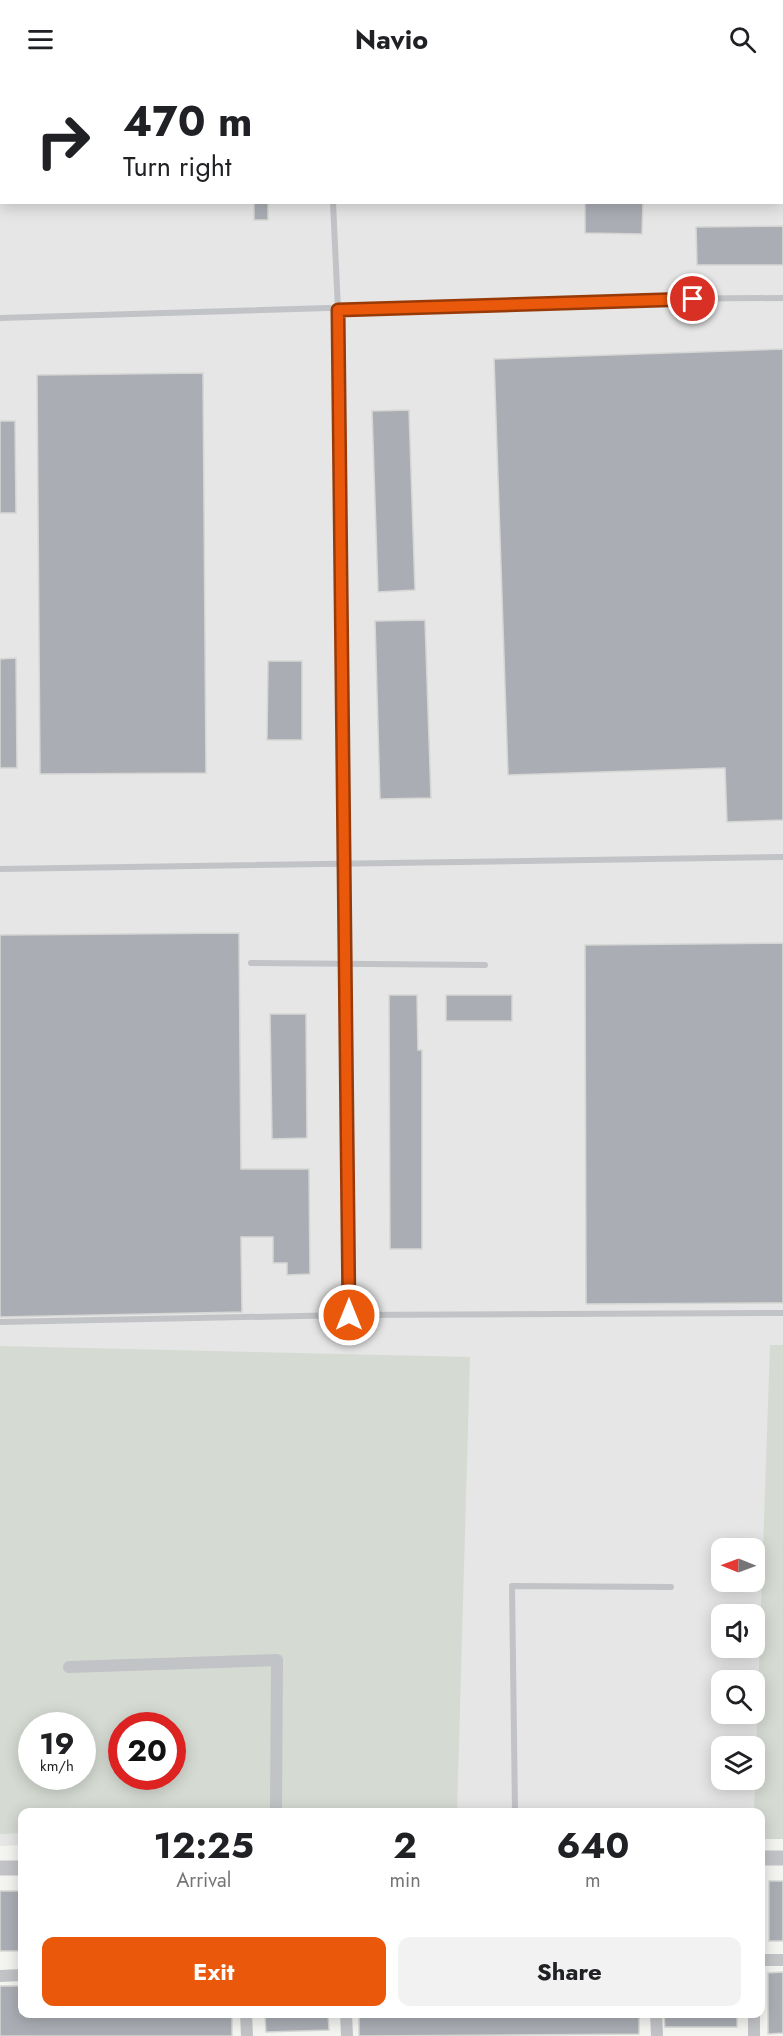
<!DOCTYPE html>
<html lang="en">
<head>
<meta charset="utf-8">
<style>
	:root { --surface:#fff; --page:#f2f2f2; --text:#202124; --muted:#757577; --accent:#ea580c }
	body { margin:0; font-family:Jost,sans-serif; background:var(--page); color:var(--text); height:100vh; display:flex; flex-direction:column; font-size:22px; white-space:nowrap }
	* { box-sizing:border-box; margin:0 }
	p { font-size:20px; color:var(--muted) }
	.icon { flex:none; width:33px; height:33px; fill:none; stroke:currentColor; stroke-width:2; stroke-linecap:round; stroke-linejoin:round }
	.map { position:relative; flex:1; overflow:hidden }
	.drawer { position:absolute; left:18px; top:1730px; width:747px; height:210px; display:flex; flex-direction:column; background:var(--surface); border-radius:12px; box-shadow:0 3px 15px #0003 }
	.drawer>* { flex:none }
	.banner { position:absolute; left:0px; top:0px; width:783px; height:126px; box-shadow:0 3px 15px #0003; background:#fff; color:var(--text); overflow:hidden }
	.needle { width:39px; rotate:271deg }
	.controls { position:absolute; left:711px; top:1460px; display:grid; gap:12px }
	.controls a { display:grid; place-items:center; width:54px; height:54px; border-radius:12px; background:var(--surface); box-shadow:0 3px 15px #0003; font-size:30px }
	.speed { position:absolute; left:18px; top:1634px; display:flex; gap:12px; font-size:30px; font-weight:700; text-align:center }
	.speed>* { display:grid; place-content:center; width:78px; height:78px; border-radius:50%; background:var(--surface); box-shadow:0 3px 15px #0003; line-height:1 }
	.speed small { font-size:15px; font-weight:400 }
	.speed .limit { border:9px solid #d22; background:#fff; color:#111 }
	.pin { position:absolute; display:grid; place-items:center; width:51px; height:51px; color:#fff; margin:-26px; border:3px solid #fff; border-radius:50%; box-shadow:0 2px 6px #0007 }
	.me { position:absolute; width:66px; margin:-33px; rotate:0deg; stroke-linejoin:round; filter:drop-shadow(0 0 4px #0008) }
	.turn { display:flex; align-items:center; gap:21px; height:126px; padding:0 24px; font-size:27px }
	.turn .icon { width:78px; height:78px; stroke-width:2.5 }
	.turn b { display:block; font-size:42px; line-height:51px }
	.eta { display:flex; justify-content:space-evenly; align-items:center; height:102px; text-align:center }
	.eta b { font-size:36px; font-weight:700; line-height:42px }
	.action { display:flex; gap:12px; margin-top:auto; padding:12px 24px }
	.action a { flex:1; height:69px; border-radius:12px; background:var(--accent); color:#fff; font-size:24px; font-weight:700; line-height:69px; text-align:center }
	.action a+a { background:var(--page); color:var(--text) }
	header { display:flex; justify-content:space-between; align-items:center; height:78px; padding:0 24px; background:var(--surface); font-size:27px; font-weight:700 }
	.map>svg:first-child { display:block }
	.built { fill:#e5e6e5; fill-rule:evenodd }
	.green { fill:#d5dbd3; fill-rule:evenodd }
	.building { fill:#aaaeb4; stroke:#d6d6d4; stroke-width:1.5 }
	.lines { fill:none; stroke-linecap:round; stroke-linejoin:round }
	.service { stroke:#c1c3c6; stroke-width:6 }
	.minor { stroke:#c1c3c6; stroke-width:12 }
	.tertiary { stroke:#c1c3c6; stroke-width:15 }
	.route-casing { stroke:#983908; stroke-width:15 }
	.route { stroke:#ea580c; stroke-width:10 }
</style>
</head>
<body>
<header><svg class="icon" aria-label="menu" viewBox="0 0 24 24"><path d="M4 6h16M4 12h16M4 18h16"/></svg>Navio<svg class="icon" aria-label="search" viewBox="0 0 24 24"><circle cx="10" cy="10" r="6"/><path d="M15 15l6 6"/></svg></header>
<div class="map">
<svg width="783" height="1958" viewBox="0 0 783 1958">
	<rect width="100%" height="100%" fill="#f4f5f1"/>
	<path class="built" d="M0,0h783v1747l-23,-13h-738v33l-22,1zM2,2h780v122h-780zM722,1470h32v33h-32zM722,1536h32v33h-32zM722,1602h32v33h-32zM32,1647h50v51h-50zM122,1647h50v51h-50zM722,1668h32v33h-32z"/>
	<path class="green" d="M770,1267h13v494h-22l-1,-27h-6z
		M0,1268l470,11 -13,455h-435v21l-22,1zM32,1647h50v51h-50zM122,1647h50v51h-50z"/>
	<path class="building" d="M254,124h14v18h-14z
		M585,124h58l-1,32 -57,-1z
		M783,148v39h-86l-1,-38z
		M783,271v471l-56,2 -2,-54 -217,7 -14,-416z
		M203,295l3,400 -166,1 -3,-399z
		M409,332l6,180 -37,2 -6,-181z
		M0,343h15l1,92h-16z
		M425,542l6,178 -51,1 -5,-178z
		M16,580l1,110h-17v-109z
		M268,583h34v79h-35z
		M239,855l2,236h68l1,105 -23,1v-12h-14v-26h-32l1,75 -242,5v-382z
		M783,865v360l-197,1 -1,-359z
		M389,917h28l1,55h4v199h-32z
		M446,917h66v26h-66z
		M270,936h36l1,124 -35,1z
		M769,1803h14v60h-14z
		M0,1813h22v60h-22z
		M783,1894v61l-15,1v-61z
		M0,1908h20v27h23v3h27v-3h20v3l142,-1v21h-232z
		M359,1935h280v21l-280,2z
		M664,1935h73v14h-72z
		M328,1936l1,16 -63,2 -1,-17z"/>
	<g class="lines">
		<path class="service" d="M328,0v2
			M366,0l3,2
			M704,2l2,-2
			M333,124l5,108 11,1005
			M0,240l625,-19 158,-1
			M0,791l783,-12
			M251,885l234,2
			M0,1244l349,-7 434,-2
			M515,1734l-3,-226 159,1"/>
		<path class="minor" d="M69,1589l208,-7 -1,152
			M760,1882h23
			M0,1898l22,-1
			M246,1935l1,23
			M346,1935l1,23
			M656,1935l1,23
			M754,1935v23"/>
		<path class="tertiary" d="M760,1780h23
			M0,1790h22"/>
	</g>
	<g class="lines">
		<g class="route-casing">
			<path id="route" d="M349,1237l-11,-1005 355,-11"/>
		</g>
		<use href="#route" class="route"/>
	</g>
</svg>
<div class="controls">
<a><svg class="needle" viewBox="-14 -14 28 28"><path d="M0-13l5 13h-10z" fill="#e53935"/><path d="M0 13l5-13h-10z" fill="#757577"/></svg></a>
<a><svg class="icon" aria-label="sound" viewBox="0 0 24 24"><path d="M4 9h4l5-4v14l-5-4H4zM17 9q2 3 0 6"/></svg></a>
<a><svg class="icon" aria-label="search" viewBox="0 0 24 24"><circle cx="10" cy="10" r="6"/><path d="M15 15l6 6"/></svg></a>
<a><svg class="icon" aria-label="layers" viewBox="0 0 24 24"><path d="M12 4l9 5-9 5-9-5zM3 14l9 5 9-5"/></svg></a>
</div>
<div class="speed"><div>19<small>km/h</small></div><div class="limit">20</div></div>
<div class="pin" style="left:693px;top:221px;background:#d93025"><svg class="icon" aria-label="arrive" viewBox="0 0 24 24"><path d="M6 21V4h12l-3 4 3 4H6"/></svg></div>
<svg class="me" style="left:349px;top:1237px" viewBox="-20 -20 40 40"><circle r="17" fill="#ea580c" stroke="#fff" stroke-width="3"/><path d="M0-11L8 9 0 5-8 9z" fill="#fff"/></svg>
<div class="banner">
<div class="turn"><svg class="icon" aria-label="right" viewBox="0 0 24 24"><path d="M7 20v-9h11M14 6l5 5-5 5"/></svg><div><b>470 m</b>Turn right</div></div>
</div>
<section class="drawer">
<div class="eta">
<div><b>12:25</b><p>Arrival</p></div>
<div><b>2</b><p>min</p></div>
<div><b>640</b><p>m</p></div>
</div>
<div class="action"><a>Exit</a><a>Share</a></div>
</section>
</div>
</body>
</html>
